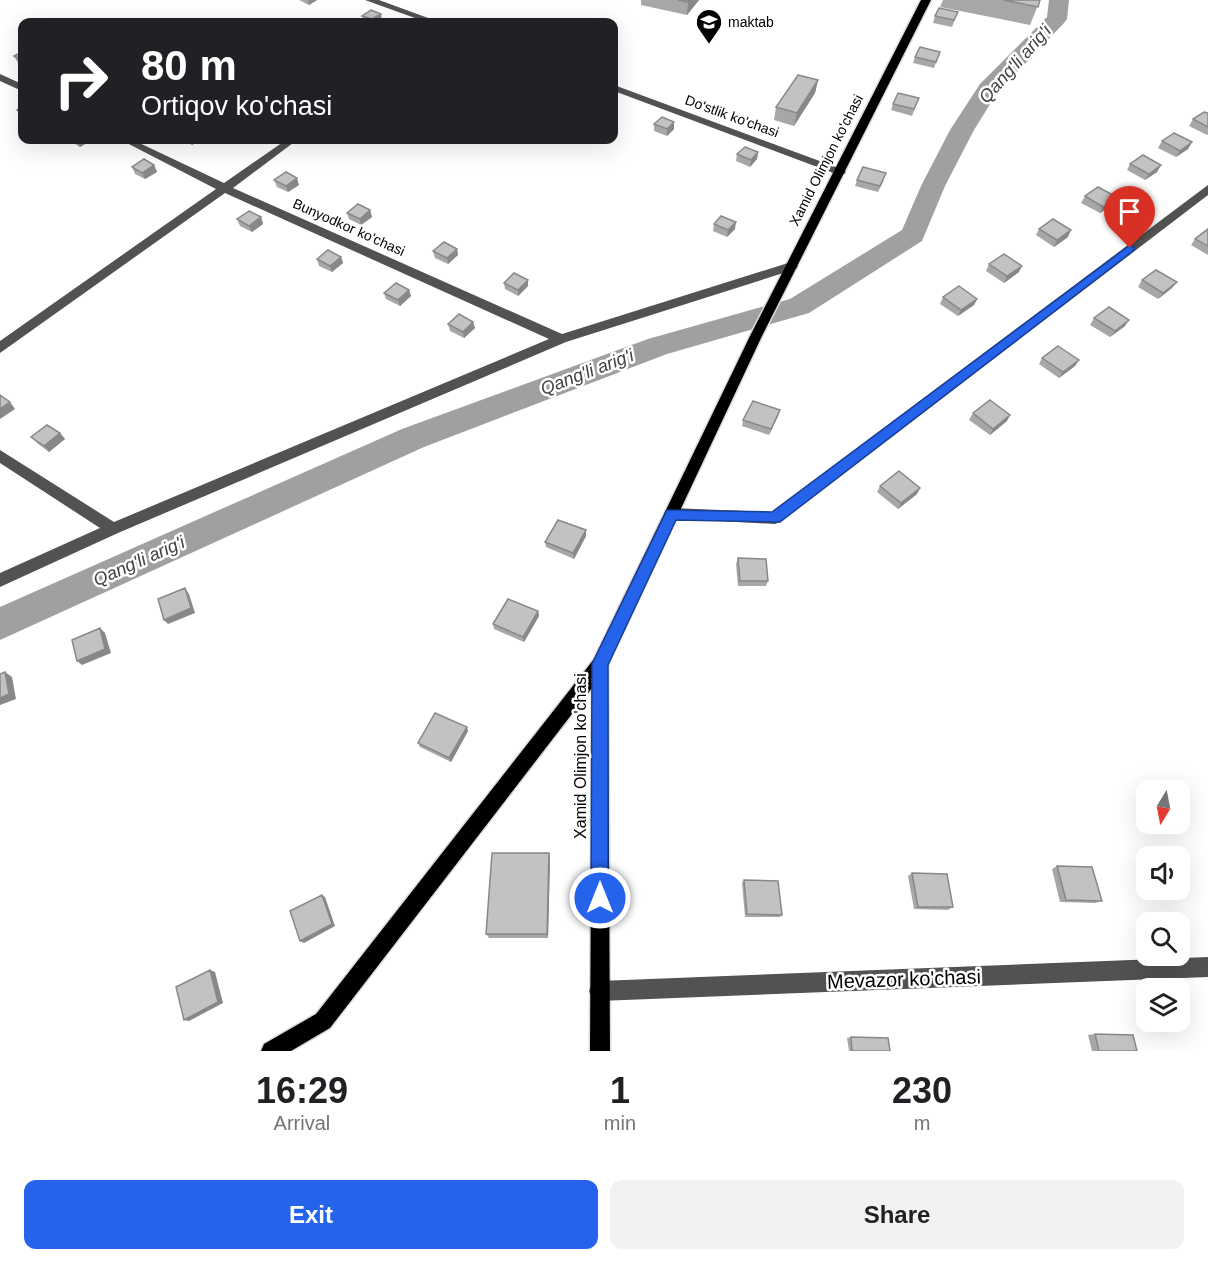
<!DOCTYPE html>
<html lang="en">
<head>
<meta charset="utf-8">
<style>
	:root { --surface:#fff; --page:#f2f2f2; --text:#202124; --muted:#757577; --accent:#2563eb }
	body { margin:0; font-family:Arial,sans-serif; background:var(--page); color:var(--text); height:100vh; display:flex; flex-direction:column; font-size:22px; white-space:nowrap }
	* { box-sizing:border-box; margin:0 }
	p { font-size:20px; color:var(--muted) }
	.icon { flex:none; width:33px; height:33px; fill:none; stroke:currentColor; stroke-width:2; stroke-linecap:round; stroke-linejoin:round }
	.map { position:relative; height:1051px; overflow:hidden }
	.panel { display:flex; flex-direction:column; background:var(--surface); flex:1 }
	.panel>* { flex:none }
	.banner { position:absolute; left:18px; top:18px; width:600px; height:126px; border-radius:12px; box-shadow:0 6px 24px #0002; background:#202124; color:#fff; overflow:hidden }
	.needle { width:39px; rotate:190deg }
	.buttons { position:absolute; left:1136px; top:780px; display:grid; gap:12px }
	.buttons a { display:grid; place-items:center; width:54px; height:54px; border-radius:12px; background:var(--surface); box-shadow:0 6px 24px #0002; font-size:30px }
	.pin { position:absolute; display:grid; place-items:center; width:51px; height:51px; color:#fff; margin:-62px -26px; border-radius:50% 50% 50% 0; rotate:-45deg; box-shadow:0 0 6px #0007 }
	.pin .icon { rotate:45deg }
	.me { position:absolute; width:66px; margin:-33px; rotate:0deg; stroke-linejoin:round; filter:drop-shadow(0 0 4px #0008) }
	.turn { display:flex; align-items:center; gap:21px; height:126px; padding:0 24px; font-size:27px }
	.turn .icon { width:78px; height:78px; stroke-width:2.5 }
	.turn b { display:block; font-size:42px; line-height:51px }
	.eta { display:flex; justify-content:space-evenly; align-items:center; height:102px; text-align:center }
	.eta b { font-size:36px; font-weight:800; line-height:42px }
	.action { display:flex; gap:12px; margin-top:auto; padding:12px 24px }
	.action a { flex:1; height:69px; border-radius:12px; background:var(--accent); color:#fff; font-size:24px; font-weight:800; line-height:69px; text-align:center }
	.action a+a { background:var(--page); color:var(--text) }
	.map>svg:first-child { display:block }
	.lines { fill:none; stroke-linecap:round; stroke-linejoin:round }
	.canal { fill:#a0a0a0; fill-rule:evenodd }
	.major-casing { stroke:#dbdbdb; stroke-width:3 }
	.minor { fill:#525252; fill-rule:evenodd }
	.major { fill:#000; fill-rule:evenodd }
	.wall { fill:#a7a7a7 }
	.shaded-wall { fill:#888 }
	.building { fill:#c2c2c2; stroke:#888; stroke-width:1.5 }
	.route { fill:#2563eb; stroke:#184099; stroke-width:1.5 }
	.labels { text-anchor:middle; stroke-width:5; stroke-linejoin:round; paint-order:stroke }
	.far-poi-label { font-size:14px; fill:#000; stroke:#fff; text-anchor:start }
	.far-street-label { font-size:14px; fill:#000; stroke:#fff }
	.street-label { font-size:16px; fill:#000; stroke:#fff }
	.water-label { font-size:18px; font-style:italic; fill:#414141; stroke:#fff }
	.near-street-label { font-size:20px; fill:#000; stroke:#fff }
</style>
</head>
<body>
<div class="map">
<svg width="1208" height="1051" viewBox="0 0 1208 1051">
	<rect width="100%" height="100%" fill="#fff"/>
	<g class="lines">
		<path class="canal" d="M1049,0h20l-2,19 -3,4 -67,70 -23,37 -29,56 -23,55 -113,72 -142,41 -243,93 -424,193v-33l402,-178 246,-90 142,-40 112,-69 19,-44 29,-56 30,-46 67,-67z"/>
		<g class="major-casing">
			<path id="major" d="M921,0h10l-169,336 -154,328 2,387h-20l2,-363 -262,340 -39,23h-30l3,-7 52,-30 278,-355 156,-323z"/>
		</g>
		<path class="minor" d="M365,0h14l60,22h-13z
			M0,74l22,10v7l-22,-10z
			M614,85l230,85 2,2 -2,2h-8l-222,-83z
			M121,140h12l91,43 62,-43h11l-64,48 329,146 226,-71 4,-1 6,4 -2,3 -230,73 -448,191 -118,54v-14l100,-45 -100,-65v-13l114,72 435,-183 -324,-146 -225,160v-12l216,-152z
			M1208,185v10l-428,327 -5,2 -109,-6 -2,-4 2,-4 5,-2 101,4z
			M1208,957v20l-609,24 -7,-3 -3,-7 3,-7 7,-3z"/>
		<use href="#major" class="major"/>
	</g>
	<path class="wall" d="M299,0h18l-8,5z
		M641,0h58l-12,15 -46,-10z
		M943,0h97l-10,25 -90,-18z
		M958,12l-6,15 -19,-4 2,-7z
		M362,16l20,5 -3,1h-15z
		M22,52v13l-4,-2 -4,-7z
		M940,52l-6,16 -21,-5 2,-6z
		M818,80l-3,13 -21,33 -20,-6 2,-13z
		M919,98l-7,18 -21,-6 2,-6z
		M22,107v11l-5,-8z
		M1208,113v21l-1,1 -18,-9 4,-7z
		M654,124l20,5 -7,7 -13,-5z
		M69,140h23l-12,7 -10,-6z
		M182,140h18l-8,5z
		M1162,141l30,1 -4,7 -12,8 -18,-9z
		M758,152l-1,7 -7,8 -14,-6 1,-7z
		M1130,164l31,1 -4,7 -12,8 -18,-10z
		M154,165l3,7 -12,7 -10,-5 -3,-7z
		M274,180l25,5 -11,7 -11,-5z
		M857,180h27l-6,12 -23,-6z
		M1085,196l28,8 -13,9 -19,-10z
		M370,210l2,7 -11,8 -12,-6 -2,-6z
		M261,217l2,7 -11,8 -12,-6 -3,-7z
		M714,224l21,5 -8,8 -14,-6z
		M1039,229l29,8 -14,10 -18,-12z
		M1208,229v26l-17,-10 4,-6z
		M457,249l1,6 -10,9 -13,-6 -2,-7z
		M341,257l2,6 -11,9 -13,-6 -2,-7z
		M989,264l30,8 -15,11 -18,-12z
		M528,280v6l-10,10 -13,-7 -1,-6z
		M1142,280l35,2 -5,6 -14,11 -20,-12z
		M409,290l2,6 -11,10 -14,-7 -2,-6z
		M943,297l34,2 -3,6 -16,11 -18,-12z
		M1094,318l31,8 -15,11 -20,-12z
		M473,322l2,6 -11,10 -14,-7 -2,-7z
		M1042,358l37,2 -4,6 -16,12 -20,-14z
		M780,410l-2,6 -9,19 -27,-9 1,-6z
		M973,413l34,8 -17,14 -21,-15z
		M60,433l5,6 -16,13 -12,-9 -6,-6z
		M880,486l37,8 -19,15 -21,-17z
		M586,530v6l-12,23 -28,-12 -1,-5z
		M738,558l30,23 -2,5h-28l-2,-22z
		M538,611l1,5 -15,26 -30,-13 -1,-5z
		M468,731l-17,31 -31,-15 -2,-4z
		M549,853l1,6 -2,79h-59l-3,-4z
		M1057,866l45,35 -7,2 -35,-1 -8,-33z
		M912,873l41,34 -5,3 -34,-1 -6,-33z
		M744,880l38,35 -2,2h-35l-3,-34z
		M1095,1034l42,17h-45l-4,-16z
		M851,1037l39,14h-41l-2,-13z"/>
	<path class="shaded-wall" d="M308,0h9l-8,5z
		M690,0h9l-12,15 1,-13z
		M381,14l1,7 -3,1h-6l-1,-3z
		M818,80l-3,13 -21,33 3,-13z
		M674,122v7l-7,7v-7z
		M76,140h16l-12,7z
		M190,140h10l-8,5z
		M1192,142l-4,7 -12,8 4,-6z
		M758,152l-1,7 -7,8 1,-7z
		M154,165l3,7 -12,7 -3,-6z
		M1161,165l-4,7 -12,8 4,-6z
		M297,178l2,7 -11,7 -2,-6z
		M1117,197l-4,7 -13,9 3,-6z
		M370,210l2,7 -11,8 -1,-6z
		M261,217l2,7 -11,8 -3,-6z
		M736,222l-1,7 -8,8 1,-7z
		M1071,230l-3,7 -14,10 3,-7z
		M457,249l1,6 -10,9 -1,-6z
		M341,257l2,6 -11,9 -2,-6z
		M1022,266l-3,6 -15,11 3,-7z
		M528,280v6l-10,10v-6z
		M1177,282l-5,6 -14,11 5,-6z
		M409,290l2,6 -11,10 -2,-6z
		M977,299l-3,6 -16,11 3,-6z
		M1129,320l-4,6 -15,11 5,-6z
		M473,322l2,6 -11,10 -1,-6z
		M1079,360l-4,6 -16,12 4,-6z
		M10,402l5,7 -15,10v-10z
		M780,410l-2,6 -9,19 2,-6z
		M1010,415l-3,6 -17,14 3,-6z
		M60,433l5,6 -16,13 -5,-6z
		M920,488l-3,6 -19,15 3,-6z
		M586,530v6l-12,23 -1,-6z
		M185,588l4,6 6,19 -27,11 -4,-4z
		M538,611l1,5 -15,26 -1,-5z
		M100,628l5,5 6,20 -29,12 -5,-4z
		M5,672l7,5 4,22 -16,6v-7z
		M467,727l1,4 -17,31 -2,-4z
		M549,853l1,6 -2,79 -1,-4z
		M322,895l3,2 10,29 -31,17 -4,-2z
		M210,970l5,2 8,31 -34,18 -5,-1z"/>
	<path class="building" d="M678,0h12l-2,2z
		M1004,0h36l-2,7z
		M939,8l19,4 -4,8 -19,-4z
		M371,10l10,4 -9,5 -10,-3z
		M920,47l20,5 -4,10 -21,-5z
		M22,52v8l-8,-4z
		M798,75l20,5 -21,33 -21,-6z
		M898,93l21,5 -5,11 -21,-5z
		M22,107v6l-5,-3z
		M1204,112l4,1v14l-15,-8z
		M662,117l12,5 -7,7 -13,-5z
		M1174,133l18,9 -12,9 -18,-10z
		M745,147l13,5 -7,8 -14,-6z
		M1143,155l18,10 -12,9 -19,-10z
		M144,159l10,6 -12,8 -10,-6z
		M863,167l23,6 -6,13 -23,-6z
		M286,172l11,6 -11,8 -12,-6z
		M1098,187l19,10 -14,10 -18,-11z
		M358,204l12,6 -10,9 -13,-6z
		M249,211l12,6 -12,9 -12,-7z
		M721,216l15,6 -8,8 -14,-6z
		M1053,219l18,11 -14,10 -18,-11z
		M1208,229v17l-13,-7z
		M444,242l13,7 -10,9 -14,-7z
		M328,250l13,7 -11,9 -13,-7z
		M1004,254l18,12 -15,10 -18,-12z
		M1156,270l21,12 -14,11 -21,-13z
		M514,273l14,7 -10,10 -14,-7z
		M396,283l13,7 -11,10 -14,-7z
		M959,286l18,13 -16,11 -18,-13z
		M1109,307l20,13 -14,11 -21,-13z
		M459,314l14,8 -10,10 -15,-8z
		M1058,346l21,14 -16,12 -21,-14z
		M0,395l10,7 -10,7z
		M990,400l20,15 -17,14 -20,-16z
		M753,401l27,9 -9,19 -28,-9z
		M47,425l13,8 -16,13 -13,-9z
		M899,471l21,17 -19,15 -21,-17z
		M558,520l28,10 -13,23 -28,-11z
		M738,558l28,1 2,22h-28z
		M185,588l6,20 -27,12 -6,-21z
		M508,599l30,12 -15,26 -30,-13z
		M100,628l5,21 -28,12 -5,-21z
		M5,672l4,22 -9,4v-24z
		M435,713l32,14 -18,31 -31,-15z
		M492,853h57l-2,81h-61z
		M1057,866l35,1 10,34 -36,-1z
		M912,873l35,1 6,33h-35z
		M744,880l34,1 4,34 -35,-1z
		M322,895l10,29 -32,17 -10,-30z
		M210,970l8,32 -34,18 -8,-33z
		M1095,1034l38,1 4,16h-38z
		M851,1037l37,1 2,13h-38z"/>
	<path class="route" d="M1130,245l5,3 -2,3 -353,271 -104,-2 -68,145v233l-2,6 -6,3 -7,-3 -2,-6 1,-234 75,-154 105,2z"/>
	<defs>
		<g id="school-pin" transform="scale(1.35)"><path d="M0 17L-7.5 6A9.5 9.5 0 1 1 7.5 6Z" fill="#000" stroke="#fff"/><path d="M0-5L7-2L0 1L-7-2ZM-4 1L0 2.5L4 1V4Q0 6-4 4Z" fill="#fff"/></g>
	</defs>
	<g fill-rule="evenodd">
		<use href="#school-pin" x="709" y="22"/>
	</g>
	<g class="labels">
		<g class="far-poi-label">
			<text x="728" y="27">maktab</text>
		</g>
		<g class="far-street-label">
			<text transform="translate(732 116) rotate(20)" y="5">Do'stlik ko'chasi</text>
			<text transform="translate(826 160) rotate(-63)" y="5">Xamid Olimjon ko'chasi</text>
			<text transform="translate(349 227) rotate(24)" y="5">Bunyodkor ko'chasi</text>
		</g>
		<g class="street-label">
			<text transform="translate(580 756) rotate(-90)" y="6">Xamid Olimjon ko'chasi</text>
		</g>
		<g class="water-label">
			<text transform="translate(1015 64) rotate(-48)" y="6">Qang'li arig'i</text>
			<text transform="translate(587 372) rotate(-21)" y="6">Qang'li arig'i</text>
			<text transform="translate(139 561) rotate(-24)" y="6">Qang'li arig'i</text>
		</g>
		<g class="near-street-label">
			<text transform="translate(904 979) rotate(-2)" y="7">Mevazor ko'chasi</text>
		</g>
	</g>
</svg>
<div class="buttons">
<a><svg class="needle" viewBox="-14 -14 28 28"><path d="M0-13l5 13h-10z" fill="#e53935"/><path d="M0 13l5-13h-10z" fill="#757577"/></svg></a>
<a><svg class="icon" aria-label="sound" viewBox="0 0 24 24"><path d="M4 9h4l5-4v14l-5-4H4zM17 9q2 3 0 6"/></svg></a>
<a><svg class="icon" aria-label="search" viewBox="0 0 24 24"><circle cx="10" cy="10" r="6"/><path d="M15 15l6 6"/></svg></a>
<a><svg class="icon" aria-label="layers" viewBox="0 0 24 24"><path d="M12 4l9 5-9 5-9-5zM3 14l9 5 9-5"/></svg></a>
</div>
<div class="pin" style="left:1130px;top:248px;background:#d93025"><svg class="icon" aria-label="arrive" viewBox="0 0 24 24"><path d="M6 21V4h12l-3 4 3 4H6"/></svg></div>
<svg class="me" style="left:600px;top:898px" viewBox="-20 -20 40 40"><circle r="17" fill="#2563eb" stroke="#fff" stroke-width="3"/><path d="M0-11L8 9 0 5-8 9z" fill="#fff"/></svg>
<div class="banner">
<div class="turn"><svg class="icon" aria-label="right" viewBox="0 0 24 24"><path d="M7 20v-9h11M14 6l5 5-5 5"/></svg><div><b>80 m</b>Ortiqov ko'chasi</div></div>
</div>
</div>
<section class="panel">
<div class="eta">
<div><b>16:29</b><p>Arrival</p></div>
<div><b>1</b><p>min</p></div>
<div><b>230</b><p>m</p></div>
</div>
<div class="action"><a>Exit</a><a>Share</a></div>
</section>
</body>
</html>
